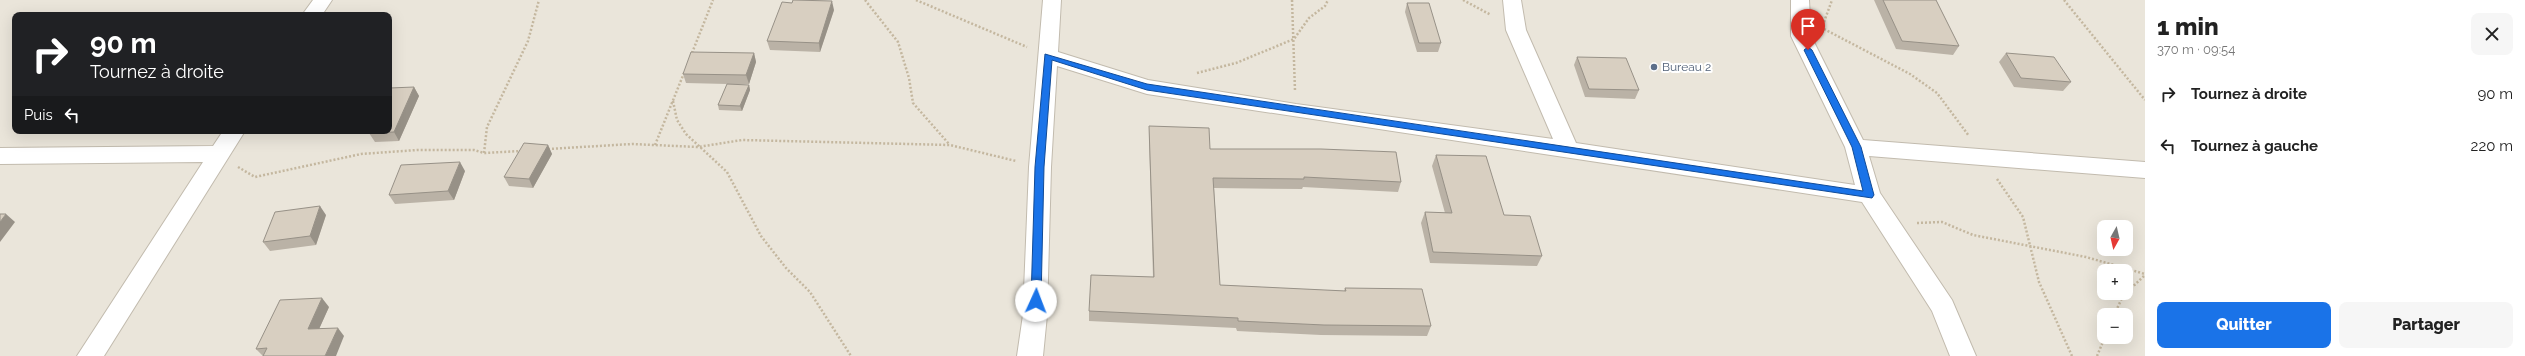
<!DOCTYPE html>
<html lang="fr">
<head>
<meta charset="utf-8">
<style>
	:root { --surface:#fff; --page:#f6f6f6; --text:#222; --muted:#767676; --accent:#1a73e8 }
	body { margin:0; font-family:Raleway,sans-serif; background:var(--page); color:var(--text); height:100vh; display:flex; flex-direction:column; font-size:15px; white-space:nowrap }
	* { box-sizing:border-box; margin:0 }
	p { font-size:13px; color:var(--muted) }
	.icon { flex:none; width:22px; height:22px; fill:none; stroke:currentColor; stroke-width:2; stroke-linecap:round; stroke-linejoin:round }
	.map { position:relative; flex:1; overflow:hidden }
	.details { display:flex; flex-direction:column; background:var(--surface); width:380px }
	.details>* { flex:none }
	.banner { position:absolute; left:12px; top:12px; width:380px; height:122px; border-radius:8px; box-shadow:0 4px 16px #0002; background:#202124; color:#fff; overflow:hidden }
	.needle { width:26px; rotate:188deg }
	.tools { position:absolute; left:2097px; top:220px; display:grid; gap:8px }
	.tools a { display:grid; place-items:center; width:36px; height:36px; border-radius:8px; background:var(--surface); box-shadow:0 4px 16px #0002; font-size:20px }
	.pin { position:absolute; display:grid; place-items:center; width:34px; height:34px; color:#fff; margin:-41px -17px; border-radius:50% 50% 50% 0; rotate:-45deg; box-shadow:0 0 4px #0007 }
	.pin .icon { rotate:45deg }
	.me { position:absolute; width:44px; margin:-22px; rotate:2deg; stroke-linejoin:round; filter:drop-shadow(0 0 3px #0008) }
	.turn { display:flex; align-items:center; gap:14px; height:84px; padding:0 12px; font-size:18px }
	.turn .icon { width:52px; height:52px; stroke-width:2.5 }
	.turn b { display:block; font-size:28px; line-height:34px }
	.then { display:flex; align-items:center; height:38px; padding:0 12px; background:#0003; gap:8px; font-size:15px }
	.round { display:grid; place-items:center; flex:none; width:42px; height:42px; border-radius:8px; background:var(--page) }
	.overview { display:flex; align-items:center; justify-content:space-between; height:68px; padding:0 12px }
	h1 { font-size:24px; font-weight:800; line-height:30px }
	.button { display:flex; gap:8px; margin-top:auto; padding:8px 12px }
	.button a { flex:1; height:46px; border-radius:8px; background:var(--accent); color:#fff; font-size:16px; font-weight:800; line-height:46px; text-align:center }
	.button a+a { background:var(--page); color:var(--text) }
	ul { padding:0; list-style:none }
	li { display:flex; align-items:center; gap:12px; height:52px; padding:0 12px }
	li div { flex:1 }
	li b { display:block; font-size:15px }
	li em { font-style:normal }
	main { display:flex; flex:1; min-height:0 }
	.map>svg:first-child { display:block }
	.residential { fill:#eae5da; fill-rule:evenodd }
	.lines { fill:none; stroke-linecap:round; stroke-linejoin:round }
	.minor-casing { stroke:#c2bbae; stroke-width:2 }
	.path { stroke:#c4b79f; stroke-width:2.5; stroke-dasharray:2 2; stroke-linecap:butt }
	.minor { fill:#fff; fill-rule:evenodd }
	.wall { fill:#bab2a6 }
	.shaded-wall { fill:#979187 }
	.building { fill:#d8cfc1; stroke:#979187 }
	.route { fill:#1a73e8; stroke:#114b97 }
	.service-dot { fill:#5c6f8a; stroke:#fff; stroke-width:1.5 }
	.labels { text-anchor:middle; stroke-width:4; stroke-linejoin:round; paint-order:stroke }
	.service-label { font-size:12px; fill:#4e5e75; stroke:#fff; text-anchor:start }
</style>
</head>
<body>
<main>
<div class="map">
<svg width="2145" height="356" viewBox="0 0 2145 356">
	<rect width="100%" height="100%" fill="#f6f3ec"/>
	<path class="residential" d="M0,0h2145v356h-2145zM15,15h374v116h-374zM2104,227h22v22h-22zM2104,271h22v22h-22zM2104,315h22v22h-22z"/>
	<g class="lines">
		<g class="minor-casing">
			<path id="minor" d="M313,0h19l-10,15h-20z
				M1043,0h18l-3,52 90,28 148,24 257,35 -47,-109 -3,-30h18l5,30 50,113 279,42 -10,-38 -54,-111v-36h18l2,36 52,104 282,22v16l-276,-22 11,37 72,107 24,56h-26l-18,-45 -70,-109 -715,-108 -90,-28 -6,101 -4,148 -4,41h-26l6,-41 6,-148z
				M223,131h22l-141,225h-27l126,-194 -203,2v-16l213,-2z"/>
		</g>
		<path class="path" d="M865,0l33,42 11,36 4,25 36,41
			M916,0l111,47
			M1292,0l3,91
			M1463,0l28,15
			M2064,0l81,100
			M1824,22l8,-22
			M1824,29l86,45 27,19 32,43
			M692,53l21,-53
			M1197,73l39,-10 58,-24 15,-21 16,-12 3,-6
			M673,101l4,19 9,14 41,38 34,64 25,32 24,24 41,64
			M655,145l29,-72
			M548,149l84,-5 66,3 44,-7 208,5 66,16
			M484,153l3,-26 41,-86 11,-41
			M238,167l17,10 106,-23 56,-4h57l10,3 37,-2
			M1997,179l26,38 16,65 33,74
			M1917,223l25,-1 31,13 113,22 59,17
			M2114,315l9,-19 22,-21
			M2097,356l8,-19"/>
		<use href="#minor" class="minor"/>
	</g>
	<path class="wall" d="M1874,0h62l23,46 -6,9 -57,-6z
		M1407,3l34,40 -3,9h-21l-12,-40z
		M834,10l-14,42 -50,-2 -3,-9z
		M754,53l2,9 -7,22h-21l21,1 1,5 -8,21 -23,-1 -1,-5 9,-21 -41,-1 -3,-9z
		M2006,53l65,29 -8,9 -49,-4 -15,-25z
		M1577,57l62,33 -4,9 -50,-2 -11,-32z
		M414,87l5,9 -20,45 -24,1 -6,-9z
		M1149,126l61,23 191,33 -3,10 -95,-5 -1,2 -88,-1 6,97 124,6 1,-3 86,38 -4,10 -106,-1 -84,-4 -1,-3 -147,-7v-10l64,-34 -4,-141z
		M548,145l4,9 -19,34 -24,-2 -5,-9z
		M1436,155l68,60 38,41 -5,10 -107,-3 -9,-40 4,-11 20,1 -13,-47z
		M465,171l-11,29 -59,4 -6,-9z
		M326,215l-10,30 -46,6 -7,-9z
		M329,307l-10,22 25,7 -81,20 -7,-7z"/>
	<path class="shaded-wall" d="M832,1l2,9 -14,42 -1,-9z
		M754,53l2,9 -7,22 -3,-9z
		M749,85l1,5 -8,21 -2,-5z
		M414,87l5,9 -20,45 -5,-9z
		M548,145l4,9 -19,34 -4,-9z
		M460,162l5,9 -11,29 -6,-9z
		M320,206l6,9 -10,30 -6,-9z
		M6,214l9,8 -15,20v-20z
		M322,298l7,9 -14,31 -7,-9z
		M338,328l6,8 -8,20h-11z"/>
	<path class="building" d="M793,0l39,1 -13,42 -52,-2 15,-39 10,1z
		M1883,0h53l23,46 -57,-5z
		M1407,3h22l12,40h-22z
		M691,52l63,1 -8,22 -63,-1z
		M2006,53l48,4 17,25 -50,-4z
		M1577,57l49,1 13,32 -50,-1z
		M727,84l22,1 -9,21 -22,-1z
		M414,87l-20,45 -25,1 1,-2h19v-40l1,-3z
		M1149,126l60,2 1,21h111l75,3 5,30 -97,-5v2l-91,-1 7,107 126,6 -1,-3 77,1 9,37 -107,-1 -86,-4v-3l-149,-7 2,-36 63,2z
		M524,143l24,2 -19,34 -25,-2z
		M1436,155l50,1 18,59 26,1 12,40 -109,-4 -8,-40 27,1z
		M460,162l-12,29 -59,4 12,-30z
		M320,206l-10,30 -47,6 12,-30z
		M0,214h6l-6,8z
		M322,298l-14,31 30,-1 -13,28h-62l4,-8 -11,1 24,-49z"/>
	<path class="route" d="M1808,47l4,3 49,97 13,48 -2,3 -725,-108 -95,-30 -8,107 -3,134 -5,4 -5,-4 4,-134 10,-113 102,30 716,107 -11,-44 -48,-97z"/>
	<circle class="service-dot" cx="1654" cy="67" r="4"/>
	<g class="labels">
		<g class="service-label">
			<text x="1662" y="71">Bureau 2</text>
		</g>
	</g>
</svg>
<div class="tools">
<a><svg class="needle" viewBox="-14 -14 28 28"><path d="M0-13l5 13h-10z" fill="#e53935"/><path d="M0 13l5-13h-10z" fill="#767676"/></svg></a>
<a>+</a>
<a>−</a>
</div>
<div class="pin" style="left:1808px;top:50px;background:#d93025"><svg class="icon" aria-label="arrive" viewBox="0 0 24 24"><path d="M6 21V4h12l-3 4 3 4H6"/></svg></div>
<svg class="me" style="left:1036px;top:301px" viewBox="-20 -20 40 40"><circle r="19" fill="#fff"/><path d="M0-13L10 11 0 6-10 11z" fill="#1a73e8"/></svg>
<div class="banner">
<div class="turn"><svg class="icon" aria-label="right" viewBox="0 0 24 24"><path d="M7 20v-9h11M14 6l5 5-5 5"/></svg><div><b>90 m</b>Tournez à droite</div></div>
<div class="then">Puis<svg class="icon" aria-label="left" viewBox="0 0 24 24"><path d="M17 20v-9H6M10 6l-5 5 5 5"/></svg></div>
</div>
</div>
<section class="details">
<div class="overview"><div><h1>1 min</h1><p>370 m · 09:54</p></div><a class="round"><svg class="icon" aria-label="close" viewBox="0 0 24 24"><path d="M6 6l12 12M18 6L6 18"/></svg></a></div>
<ul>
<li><svg class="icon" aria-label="right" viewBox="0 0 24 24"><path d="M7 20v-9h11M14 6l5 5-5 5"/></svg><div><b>Tournez à droite</b></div><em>90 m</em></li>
<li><svg class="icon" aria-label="left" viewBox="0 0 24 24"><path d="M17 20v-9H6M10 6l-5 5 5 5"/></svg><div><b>Tournez à gauche</b></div><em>220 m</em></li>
</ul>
<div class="button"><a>Quitter</a><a>Partager</a></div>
</section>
</main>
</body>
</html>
